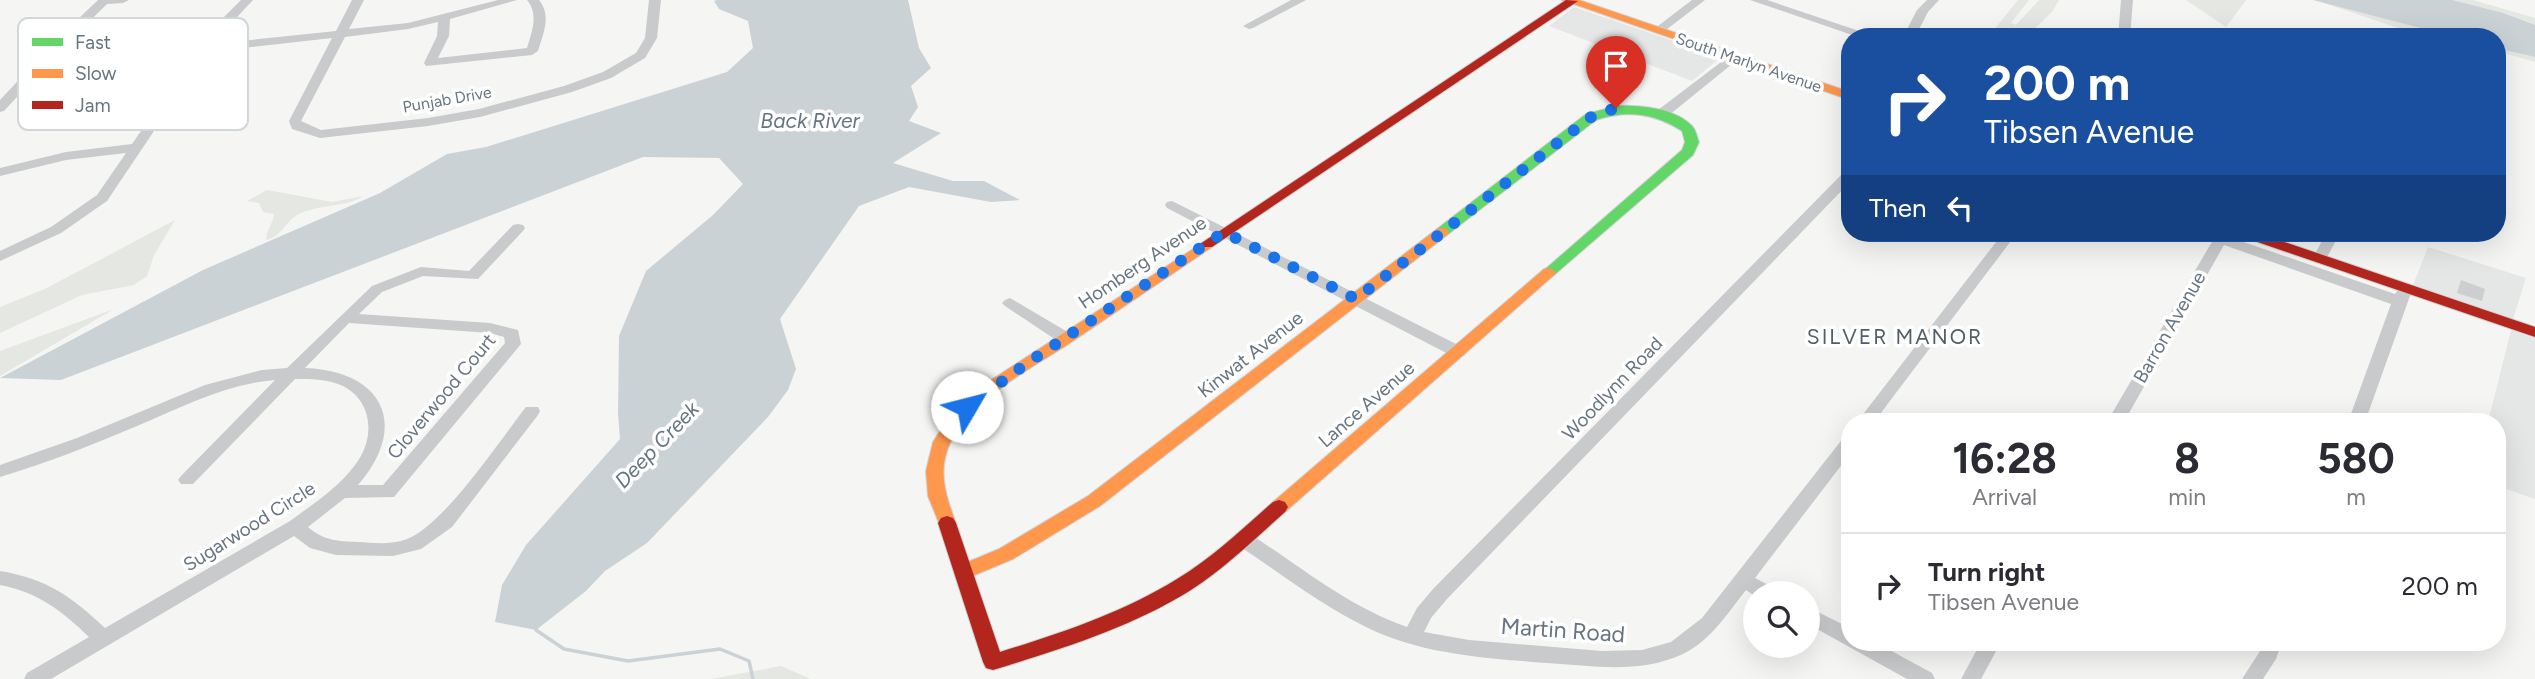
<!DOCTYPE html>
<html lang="en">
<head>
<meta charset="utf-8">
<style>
	:root { --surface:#fff; --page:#f7f7f7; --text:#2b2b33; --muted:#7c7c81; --line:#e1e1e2 }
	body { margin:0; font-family:Figtree,sans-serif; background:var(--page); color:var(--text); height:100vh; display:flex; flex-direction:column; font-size:26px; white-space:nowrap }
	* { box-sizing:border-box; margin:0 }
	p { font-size:23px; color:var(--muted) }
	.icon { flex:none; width:38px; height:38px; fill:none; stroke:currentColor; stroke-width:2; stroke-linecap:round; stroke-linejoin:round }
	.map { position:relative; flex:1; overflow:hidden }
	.details { position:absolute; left:1841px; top:413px; width:665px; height:238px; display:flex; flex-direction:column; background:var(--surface); border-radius:28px; box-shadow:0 7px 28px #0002 }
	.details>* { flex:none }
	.hud { position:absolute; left:1841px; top:28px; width:665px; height:214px; border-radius:28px; box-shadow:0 7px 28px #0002; background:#1a4fa0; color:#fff; overflow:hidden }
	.tools { position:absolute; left:1743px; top:581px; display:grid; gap:14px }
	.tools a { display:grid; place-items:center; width:77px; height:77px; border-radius:50%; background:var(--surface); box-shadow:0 7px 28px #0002; font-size:35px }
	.pin { position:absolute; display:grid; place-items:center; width:60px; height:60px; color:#fff; margin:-72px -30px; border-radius:50% 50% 50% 0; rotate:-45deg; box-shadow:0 0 7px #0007 }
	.pin .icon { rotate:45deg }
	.me { position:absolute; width:77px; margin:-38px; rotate:53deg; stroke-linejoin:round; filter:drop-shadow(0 0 5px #0008) }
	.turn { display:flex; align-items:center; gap:24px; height:147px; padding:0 28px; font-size:32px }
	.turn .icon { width:91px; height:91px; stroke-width:2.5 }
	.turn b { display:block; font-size:49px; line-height:60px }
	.then { display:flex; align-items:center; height:66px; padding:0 28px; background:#0003; gap:14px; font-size:26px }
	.eta { display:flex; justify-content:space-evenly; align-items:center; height:119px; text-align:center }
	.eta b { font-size:42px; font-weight:700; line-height:49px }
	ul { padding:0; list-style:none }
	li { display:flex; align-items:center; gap:21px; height:105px; padding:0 28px; border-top:2px solid var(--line) }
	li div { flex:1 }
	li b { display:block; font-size:26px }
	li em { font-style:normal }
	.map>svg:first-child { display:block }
	.built { fill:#e5e6e6 }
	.green { fill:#e4e7e2 }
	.water { fill:#cbd2d5 }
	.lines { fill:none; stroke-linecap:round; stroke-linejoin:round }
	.stream { stroke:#cbd2d5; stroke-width:3.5 }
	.building { fill:#cdcecf }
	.fast-casing { stroke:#d1d1d2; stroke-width:2 }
	.slow-casing { stroke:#d1d1d2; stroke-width:2 }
	.jam-casing { stroke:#d1d1d2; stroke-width:2 }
	.street { fill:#c9cacb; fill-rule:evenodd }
	.fast { fill:#63d668; fill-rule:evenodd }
	.slow { fill:#ff974d; fill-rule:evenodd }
	.jam { fill:#b3261e; fill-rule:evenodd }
	.route { stroke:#1a73e8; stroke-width:12; stroke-dasharray:0 21.6 }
	.labels { text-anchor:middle; stroke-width:7; stroke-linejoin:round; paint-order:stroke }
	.far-street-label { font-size:16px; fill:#677581; stroke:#fff }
	.street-label { font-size:19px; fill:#677581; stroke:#fff }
	.water-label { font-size:21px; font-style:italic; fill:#63767e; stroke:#fff }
	.neighbourhood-label { font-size:21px; letter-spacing:2px; fill:#545e67; stroke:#fff }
	.near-street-label { font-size:23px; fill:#677581; stroke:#fff }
	.key { fill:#fff; stroke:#d1d6d9; stroke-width:2 }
	.key-label { font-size:19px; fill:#677581 }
</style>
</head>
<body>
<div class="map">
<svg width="2535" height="679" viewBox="0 0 2535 679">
	<rect width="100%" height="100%" fill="#f5f5f4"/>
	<path class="built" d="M1574,7l147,50 -29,24 -143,-55z
		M2428,247l98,31 -13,41 -100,-34z
		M2511,330l24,9v160l-38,-13v-64h-9z"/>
	<path class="green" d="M2018,0h11l-18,23 5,2 23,-25h20l-7,12 -26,25h-38z
		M2186,0h60l-20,27z
		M2315,0h158l62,18v44l-38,-11v-14h-72z
		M267,190l65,12 32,-6c-20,12 -45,8 -65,18 -14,7 -17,23 -33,26 0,-10 7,-16 8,-26l-11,-2 -4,-9 -12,-2z
		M175,220l-21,35 -7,21 -13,9 -52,10 -82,38v-26l45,-18z
		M114,309l-114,67v-25z
		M781,666l30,13h-100z"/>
	<path class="water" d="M717,0h191l11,48 12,20 -20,18 7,21 -9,14 32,12 -48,30 60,18h31l36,19 -29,2 -82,-15 -50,19 -79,113 16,50 -8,21 -20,27 -121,126 -42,28 -19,20 -50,39 -41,-8 7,-37 24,-40 94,-106 -2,-25 1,-78 27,-65 67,-56 30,-31 -24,-26 -76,-1 -582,223 -61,-2 203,-108 177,-77 67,-39 39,-7 241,-75 26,-24 -5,-27 -29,-12 -5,-8z
		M2313,0h139l51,13 32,12v32l-38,-9v-11h-42z"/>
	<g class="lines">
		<path class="stream" d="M535,626l1,4 28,19 64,12 92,-12 29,12 4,18"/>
	</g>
	<path class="building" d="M2461,280l24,9 -3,12 -25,-8z"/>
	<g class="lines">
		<g class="fast-casing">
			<path id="fast" d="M1617,106c23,-1 58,2 75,20 4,4 5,11 7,16l-6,13 -139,120 -5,1 -7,-4 140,-122 3,-8 -3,-11c-28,-18 -55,-21 -86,-11l-149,115h-10l-2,-3 2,-3 149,-115z"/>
		</g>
		<g class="slow-casing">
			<path id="slow" d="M1562,0h17l271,92v8z
				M1442,228l5,1 2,3 -2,3 -347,271 -87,53 -43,18 -7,2 -7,-2 -2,-5 2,-5 43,-18 89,-53 349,-267z
				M1207,240l5,1 2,3 -2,3c-47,32 -95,64 -142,96 -38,25 -99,56 -119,98 -14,28 -6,54 5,82l-3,5 -6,2 -6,-2 -13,-32 -2,-25 7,-29 18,-28 34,-30z
				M1549,268l7,4 -2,3 -269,237h-12l-3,-5 3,-5 271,-233z"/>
		</g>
		<g class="jam-casing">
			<path id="jam" d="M1566,0l12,1 -366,246h-10l-2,-3z
				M2238,233h20l277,94v10l-295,-101z
				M1279,500l6,2 3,5 -3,5c-30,27 -60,56 -94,78 -61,38 -130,59 -198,80l-7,-2 -3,-6 -45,-139 3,-5 6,-2 6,2 3,5 44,129c61,-19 122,-39 177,-73 35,-21 65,-50 96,-77z"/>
		</g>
		<path class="street" d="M98,0h31l-6,3 -16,1 -44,43 -59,64 -4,1v-12l55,-59z
			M241,0h12l-41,44 124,-13 16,-31h12l-15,29 59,-6 90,-23h19l-67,19 -1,17 -11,22 89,-10c5,-17 12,-33 0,-48h12c13,16 4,34 -1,51l-6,4 -106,11 -2,-3 13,-27 1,-14 -30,7 -63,8 -44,84 20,9 107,-12 51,-9 85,-23 39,-14 33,-19 9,-15 4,-38h12l-4,38 -12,20 -34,20 -39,14 -92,25 -52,9 -108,12 -28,-9 -3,-8 43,-83 -125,14 -100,149 -46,32 -61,28v-10l51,-24 46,-32 29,-42 -60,7 -66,16v-8l66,-16 66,-8 78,-113z
			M1291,0h15l-53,28 -4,1 -6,-3z
			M1692,0h13l-43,33h-8v-4z
			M1750,0h17l110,37h-19z
			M1927,0h12l-11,12 -13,25h-12l14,-27z
			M2121,0h12l-3,37h-12z
			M1733,53l4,1v6l-69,56h-10v-6z
			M1850,170v12l-403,417 -16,19 -7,14 45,8 133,11 40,-1 29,-8 31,-24 142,-181 6,-2v19l-95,124 19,10 2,5h-21v3l-9,-6c-19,24 -35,50 -63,64 -43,20 -90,12 -136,9 -62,-5 -124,-8 -181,-36 -46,-22 -87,-55 -130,-83l-2,-5 2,-5 7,-2 7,2c51,33 99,73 157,93l10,-19 16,-19 412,-418z
			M1172,201l292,147 2,4 -2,4h-12l-285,-148 -2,-3 2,-3z
			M518,224l5,1 2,3 -2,3 -45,48 -55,-3 -41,16 -23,22 131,9 28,7 3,14 -127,153 -49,1 -37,29c16,14 30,14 50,15 16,1 34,3 49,-3 36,-13 93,-99 119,-132h12l2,4 -2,4 -86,112 -31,22 -28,7 -57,-1 -26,-7 -16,-12 -243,143h-27l3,-6 62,-36c-27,-26 -51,-45 -89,-52v-14c47,8 71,25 105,57l185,-107c23,-17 48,-33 65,-56 20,-25 19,-63 -12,-79 -15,-7 -31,-7 -48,-7l-102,105h-12l-3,-4 3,-4 94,-96c-49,4 -93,27 -138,46 -45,19 -90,37 -137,51v-12l77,-27 128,-53 57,-15 25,-2 85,-82 49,-19 48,4 44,-46zM349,323l141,10 14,4 1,6 -122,142h-25c52,-60 25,-114 -53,-117z
			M2003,233h14l-143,189h-17z
			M2217,233h14l-2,4 166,57 3,-4h10l3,3 -46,129h-17l43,-118 -167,-59 -100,177h-17z
			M2326,233h14l-15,28h-10l-2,-3z
			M1010,298l61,36 2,4 -2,4h-12l-54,-36 -3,-3 3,-3z
			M1808,607l42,21v14h25l57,31 3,6h-28l-99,-55z
			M1981,642h20l-20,37h-20z
			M2262,642h20l-6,17 -13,20h-21l18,-28z"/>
		<use href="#fast" class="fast"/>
		<use href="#slow" class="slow"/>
		<use href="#jam" class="jam"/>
	</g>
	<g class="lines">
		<path class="route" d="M967,407l59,-43 198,-132 132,67 235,-182 25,-9"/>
	</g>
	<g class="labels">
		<g class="far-street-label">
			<text transform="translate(1749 62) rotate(19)" y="6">South Marlyn Avenue</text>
			<text transform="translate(447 99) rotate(-10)" y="6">Punjab Drive</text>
		</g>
		<g class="street-label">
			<text transform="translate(1142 262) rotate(-34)" y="7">Homberg Avenue</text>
			<text transform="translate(2169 327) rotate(-60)" y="7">Barron Avenue</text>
			<text transform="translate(1250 354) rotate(-38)" y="7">Kinwat Avenue</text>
			<text transform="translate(1612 388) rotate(-46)" y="7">Woodlynn Road</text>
			<text transform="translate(441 396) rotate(-50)" y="7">Cloverwood Court</text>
			<text transform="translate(1366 404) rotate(-41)" y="7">Lance Avenue</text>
			<text transform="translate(249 526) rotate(-32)" y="7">Sugarwood Circle</text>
		</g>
		<g class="water-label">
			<text x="810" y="128">Back River</text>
			<text transform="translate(657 445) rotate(-46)" y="7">Deep Creek</text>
		</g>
		<g class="neighbourhood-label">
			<text x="1895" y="344">SILVER MANOR</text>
		</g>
		<g class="near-street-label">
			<text transform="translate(1563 630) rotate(4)" y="8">Martin Road</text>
		</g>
	</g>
	<rect x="18" y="18" width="230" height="112" rx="10" class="key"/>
	<rect x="32" y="38" width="31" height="8" fill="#63d668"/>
	<rect x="32" y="69" width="31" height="9" fill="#ff974d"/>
	<rect x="32" y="101" width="31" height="8" fill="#b3261e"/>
	<g class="key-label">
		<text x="75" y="49">Fast</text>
		<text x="75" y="80">Slow</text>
		<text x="75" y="112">Jam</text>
	</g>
</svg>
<div class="tools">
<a><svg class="icon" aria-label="search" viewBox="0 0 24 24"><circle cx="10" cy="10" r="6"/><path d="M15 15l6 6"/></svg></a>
</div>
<div class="pin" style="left:1616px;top:108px;background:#d93025"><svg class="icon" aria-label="arrive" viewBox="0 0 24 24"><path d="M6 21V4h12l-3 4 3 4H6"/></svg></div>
<svg class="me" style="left:967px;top:407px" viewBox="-20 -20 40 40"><circle r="19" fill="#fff"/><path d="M0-13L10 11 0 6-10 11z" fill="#1a73e8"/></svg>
<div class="hud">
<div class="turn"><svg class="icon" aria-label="right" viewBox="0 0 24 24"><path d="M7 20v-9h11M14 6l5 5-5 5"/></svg><div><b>200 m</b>Tibsen Avenue</div></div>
<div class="then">Then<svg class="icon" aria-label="left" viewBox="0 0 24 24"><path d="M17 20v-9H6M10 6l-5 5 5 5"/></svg></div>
</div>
<section class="details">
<div class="eta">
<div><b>16:28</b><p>Arrival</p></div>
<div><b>8</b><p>min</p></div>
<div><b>580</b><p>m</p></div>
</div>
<ul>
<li><svg class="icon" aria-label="right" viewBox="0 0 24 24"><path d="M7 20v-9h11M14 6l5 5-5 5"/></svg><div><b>Turn right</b><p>Tibsen Avenue</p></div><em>200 m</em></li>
</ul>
</section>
</div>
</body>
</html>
